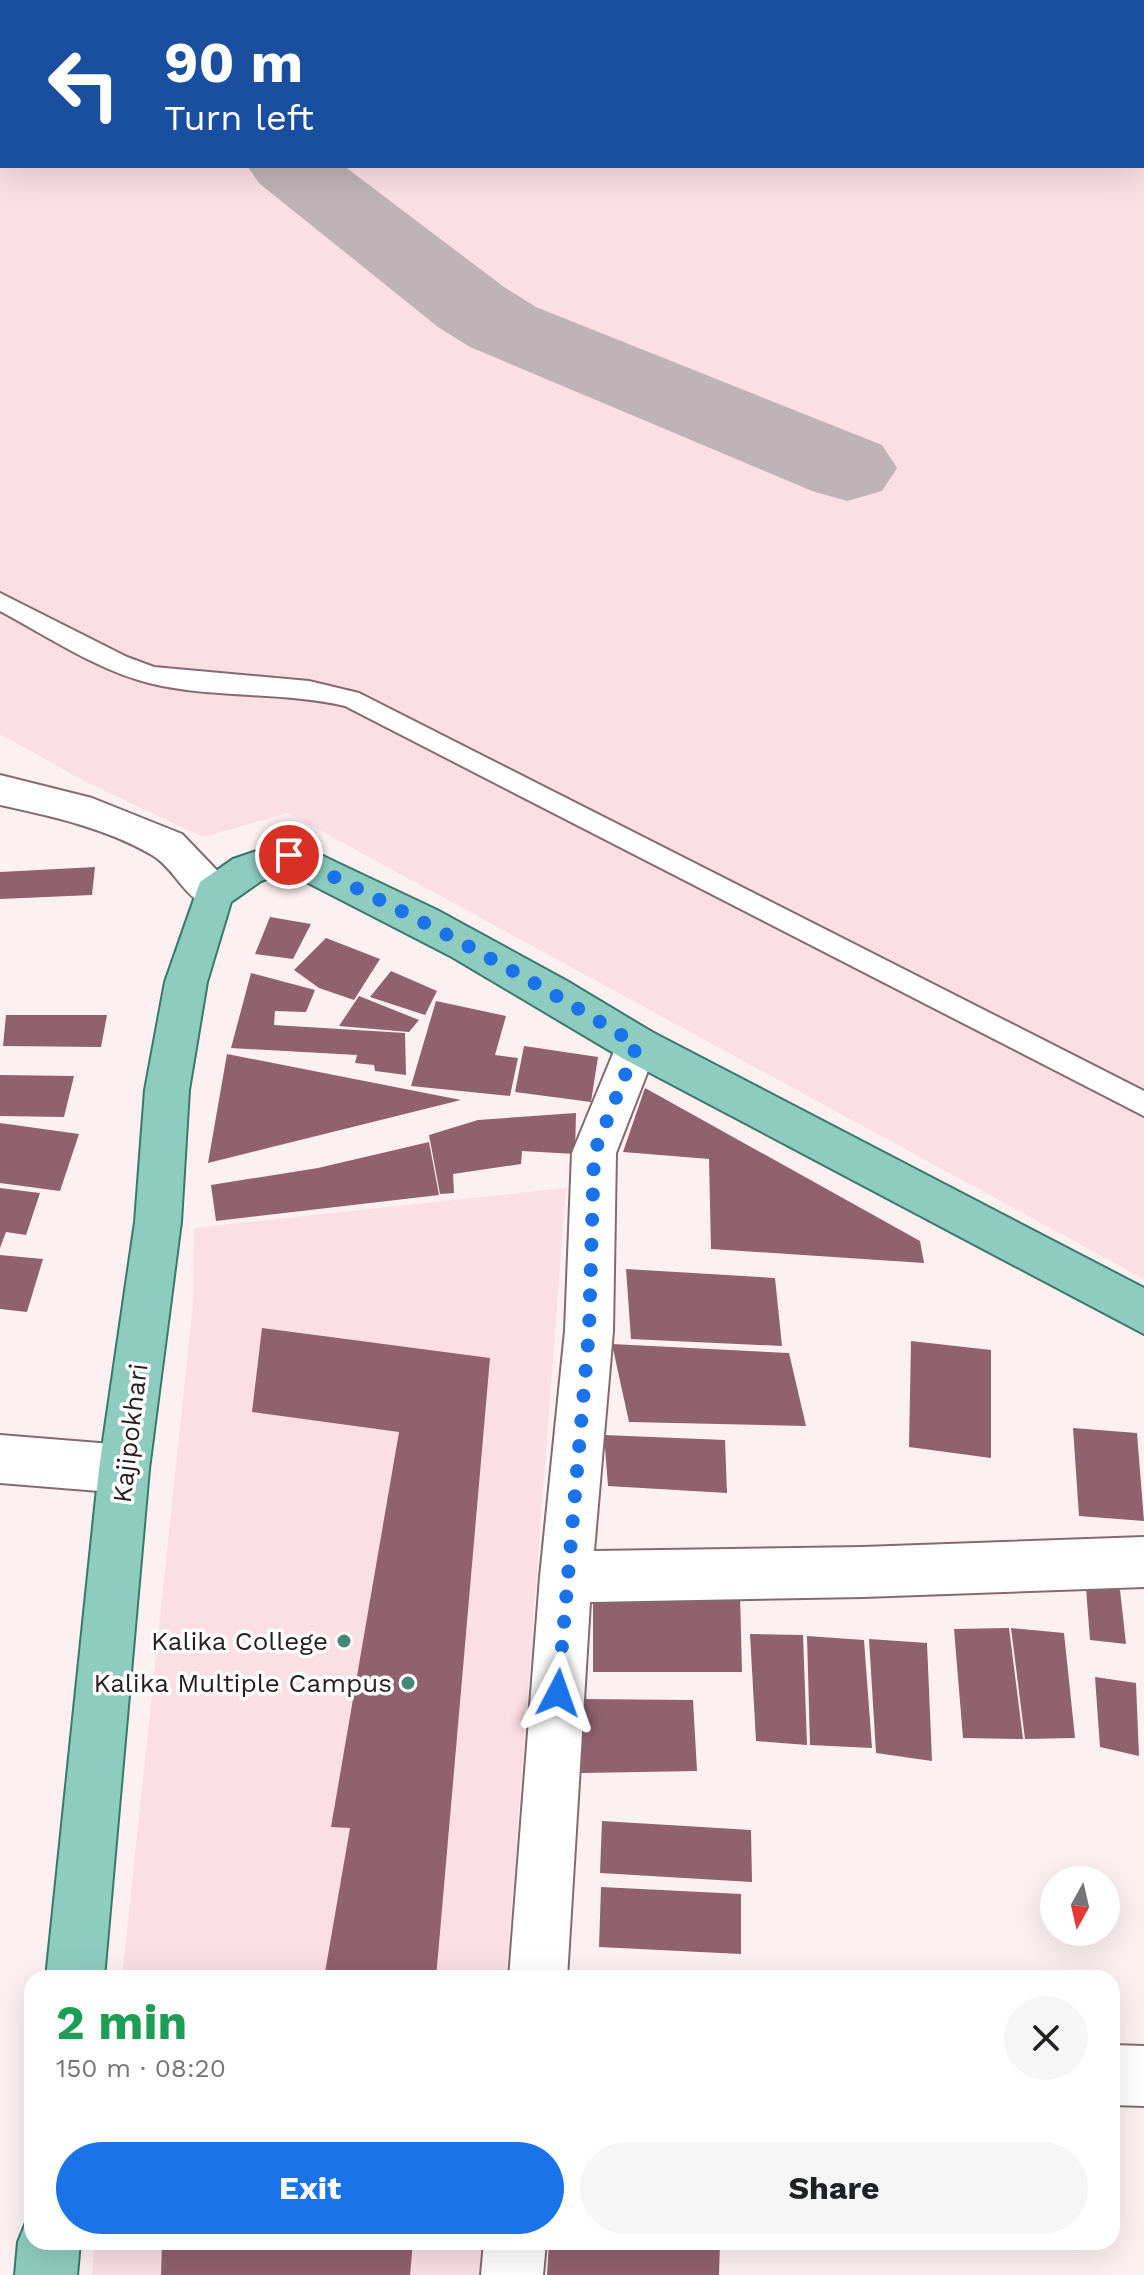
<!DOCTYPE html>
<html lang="en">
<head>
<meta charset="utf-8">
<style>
	:root { --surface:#fff; --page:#f6f6f6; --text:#202124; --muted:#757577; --accent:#1a73e8 }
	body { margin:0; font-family:"Work Sans",sans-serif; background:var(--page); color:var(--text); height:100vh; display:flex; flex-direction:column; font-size:30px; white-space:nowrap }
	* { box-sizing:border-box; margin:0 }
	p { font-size:26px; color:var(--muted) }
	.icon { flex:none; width:44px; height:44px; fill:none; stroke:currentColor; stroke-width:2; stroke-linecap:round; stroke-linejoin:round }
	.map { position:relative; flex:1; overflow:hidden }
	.sheet { position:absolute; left:24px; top:1970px; width:1096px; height:280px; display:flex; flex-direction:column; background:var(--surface); border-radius:24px; box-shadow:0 8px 32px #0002 }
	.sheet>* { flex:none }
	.guide { position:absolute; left:0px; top:0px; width:1144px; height:168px; box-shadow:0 8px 32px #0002; background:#1a4fa0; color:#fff; overflow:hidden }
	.needle { width:52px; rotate:188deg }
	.buttons { position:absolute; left:1040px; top:1866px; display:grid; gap:16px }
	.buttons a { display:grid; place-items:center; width:80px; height:80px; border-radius:50%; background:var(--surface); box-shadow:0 8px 32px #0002; font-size:40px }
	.pin { position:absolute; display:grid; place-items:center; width:68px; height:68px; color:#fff; margin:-34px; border:4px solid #fff; border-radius:50%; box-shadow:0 2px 8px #0007 }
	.me { position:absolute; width:88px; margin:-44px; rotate:4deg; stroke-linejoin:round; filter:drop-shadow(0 0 6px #0008) }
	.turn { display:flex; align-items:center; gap:28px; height:168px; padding:0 32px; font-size:36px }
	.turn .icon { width:104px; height:104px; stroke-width:2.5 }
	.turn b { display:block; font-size:56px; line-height:68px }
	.round { display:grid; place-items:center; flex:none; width:84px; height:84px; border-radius:42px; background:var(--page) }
	.overview { display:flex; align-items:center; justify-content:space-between; height:136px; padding:0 32px }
	h1 { font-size:48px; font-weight:700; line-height:60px; color:#1e9e55 }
	.cta { display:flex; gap:16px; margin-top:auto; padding:16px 32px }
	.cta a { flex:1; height:92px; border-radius:48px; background:var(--accent); color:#fff; font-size:32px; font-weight:700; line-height:92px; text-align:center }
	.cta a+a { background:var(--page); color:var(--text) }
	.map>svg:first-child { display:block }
	.built { fill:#fcdee5; fill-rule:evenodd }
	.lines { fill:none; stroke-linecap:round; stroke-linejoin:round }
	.taxiway { fill:#beb3b6; fill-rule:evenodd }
	.building { fill:#90616f }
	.lane-casing { stroke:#846a71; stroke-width:4 }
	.street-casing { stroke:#846a71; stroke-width:4 }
	.primary-casing { stroke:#39796b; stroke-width:4 }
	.lane { fill:#fff; fill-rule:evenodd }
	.street { fill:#fff; fill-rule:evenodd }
	.primary { fill:#8eccbf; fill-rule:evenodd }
	.route { stroke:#1a73e8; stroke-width:14; stroke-dasharray:0 25.2 }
	.poi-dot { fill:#448677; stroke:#fff; stroke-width:3 }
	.labels { text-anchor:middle; stroke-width:7; stroke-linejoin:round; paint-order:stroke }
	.street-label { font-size:26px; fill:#271d1f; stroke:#fff }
	.poi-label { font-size:26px; fill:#271d1f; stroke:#fff; text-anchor:end }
</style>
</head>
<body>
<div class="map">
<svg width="1144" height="2275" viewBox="0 0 1144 2275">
	<rect width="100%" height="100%" fill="#fcf0f3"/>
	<path class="built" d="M0,0h1144v1279l-856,-466 -85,24 -115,-54 -88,-49zM2,2h1140v164h-1140z
		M566,1188l-60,790h-384l71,-674 1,-76z
		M95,2242h391l-2,33h-392z"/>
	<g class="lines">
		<path class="taxiway" d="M345,0h79l-81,2z
			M0,17h2v48h-2z
			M247,166h97l160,121 32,20 346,138 15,23 -15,23 -35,10 -35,-10 -342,-144 -32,-20 -178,-143z"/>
	</g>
	<path class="building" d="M95,867l-3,28 -92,4v-27z
		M270,917l41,7 -18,35 -38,-5z
		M326,938l54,21 -26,41 -35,-12 -25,-18z
		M391,971l46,20 -12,24 -55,-18z
		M251,973l64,17 -9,22 -31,-1 -1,14 131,8 1,42 -31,-4 -1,-6 -19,-2 2,-8 -126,-7z
		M359,996l60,24 -10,12 -70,-6z
		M436,1001l70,15 -11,39 23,3 -8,38 -99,-10z
		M6,1015h101l-6,32 -98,-1z
		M524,1046l74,11 -7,45 -76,-10z
		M227,1054l234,46 -253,63z
		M0,1075l74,1 -10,41 -64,-1z
		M645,1088l275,153 4,22 -213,-14 -2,-90 -86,-7z
		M576,1113l-1,41 -53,-3 -1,13 -68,10 1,19 -14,1 -11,-59 49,-15z
		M0,1123l79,11 -19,57 -60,-8z
		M429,1142l10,53 -223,26 -5,-36 107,-17z
		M0,1188l40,5 -14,42 -20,-3 -6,16z
		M0,1255l43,4 -16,53 -27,-3z
		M626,1269l149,9 7,68 -151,-7z
		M262,1328l228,30 -54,620h-112l26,-150 -19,-1 68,-395 -147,-20z
		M911,1341l80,9v108l-82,-11z
		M612,1344l177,9 17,73 -177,-4z
		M1073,1428l64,5 7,88 -65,-5z
		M604,1435l121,5 2,53 -119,-7z
		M1086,1588l34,2 6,54 -36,-4z
		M593,1590l147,4 2,78h-149z
		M1009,1628l14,111 -60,-1 -9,-109z
		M1011,1628l53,5 11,105 -50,1z
		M750,1634l53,1 4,110 -51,-4z
		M807,1636l57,4 8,108 -62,-3z
		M869,1639l58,4 5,118 -56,-8z
		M1095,1677l41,6 3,73 -39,-9z
		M579,1699l114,1 4,71 -116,2z
		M602,1821l149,9 1,52 -152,-9z
		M601,1887l140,7v60l-142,-7z
		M162,2242h251l-3,33h-249z
		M549,2242h171l-1,33h-172z"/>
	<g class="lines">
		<g class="lane-casing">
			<path id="lane" d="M0,593l127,64 27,10 155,14 50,12 785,398v25l-799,-410c-64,-15 -132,-7 -196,-23 -52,-13 -102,-47 -149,-72z"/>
		</g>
		<g class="street-casing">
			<path id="street" d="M0,775l92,23 90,36 46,48 6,11 -6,11c-38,13 -48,-33 -76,-49 -46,-27 -101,-39 -152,-50z
				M637,1027l15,5 6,13 -42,108 -3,178 -19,220 269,-4 281,-10v50l-281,10 -273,5 -23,376h-58l31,-401 25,-246 7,-178 50,-121z
				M0,1435l124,10 17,7 8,17 -8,17 -17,7 -124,-10z
				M1112,2045l32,1v60l-32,-1z
				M484,2242h62l-3,33h-62z"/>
		</g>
		<g class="primary-casing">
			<path id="primary" d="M289,840l148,70 130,71 85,51 492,256v46l-522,-276 -170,-101 -165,-85 -26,9 -30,21 -24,80 -18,108 -8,132 -32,247 -45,509h-58l53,-509 36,-247 10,-132 20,-108 35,-100 33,-23z
				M32,2218v24h48l-3,33h-62l3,-33 9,-22z"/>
		</g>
		<use href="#lane" class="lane"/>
		<use href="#street" class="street"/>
		<use href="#primary" class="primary"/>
	</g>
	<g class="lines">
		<path class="route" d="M289,855c120,58 236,119 348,190l-43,108 -5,178 -31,362"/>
	</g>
	<g class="poi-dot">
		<circle cx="344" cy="1641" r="8"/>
		<circle cx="408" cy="1683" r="8"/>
	</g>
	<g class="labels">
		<g class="street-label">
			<text transform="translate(130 1433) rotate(-83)" y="9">Kajipokhari</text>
		</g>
		<g class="poi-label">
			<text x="328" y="1650">Kalika College</text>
			<text x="392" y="1692">Kalika Multiple Campus</text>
		</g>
	</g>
</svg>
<div class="buttons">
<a><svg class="needle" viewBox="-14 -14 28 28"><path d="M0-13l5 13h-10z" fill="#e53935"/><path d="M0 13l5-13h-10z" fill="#757577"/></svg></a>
</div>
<div class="pin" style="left:289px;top:855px;background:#d93025"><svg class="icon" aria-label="arrive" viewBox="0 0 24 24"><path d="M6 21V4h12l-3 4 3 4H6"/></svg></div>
<svg class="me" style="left:558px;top:1693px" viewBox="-20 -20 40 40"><path d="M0-17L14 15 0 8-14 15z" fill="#1a73e8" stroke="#fff" stroke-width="4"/></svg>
<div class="guide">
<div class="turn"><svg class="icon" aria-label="left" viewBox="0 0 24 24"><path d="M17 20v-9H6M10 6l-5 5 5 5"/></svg><div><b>90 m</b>Turn left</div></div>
</div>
<section class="sheet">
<div class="overview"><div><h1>2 min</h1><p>150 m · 08:20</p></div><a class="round"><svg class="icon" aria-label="close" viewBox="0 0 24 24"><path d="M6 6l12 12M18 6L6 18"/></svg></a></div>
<div class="cta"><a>Exit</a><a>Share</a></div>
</section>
</div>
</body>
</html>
